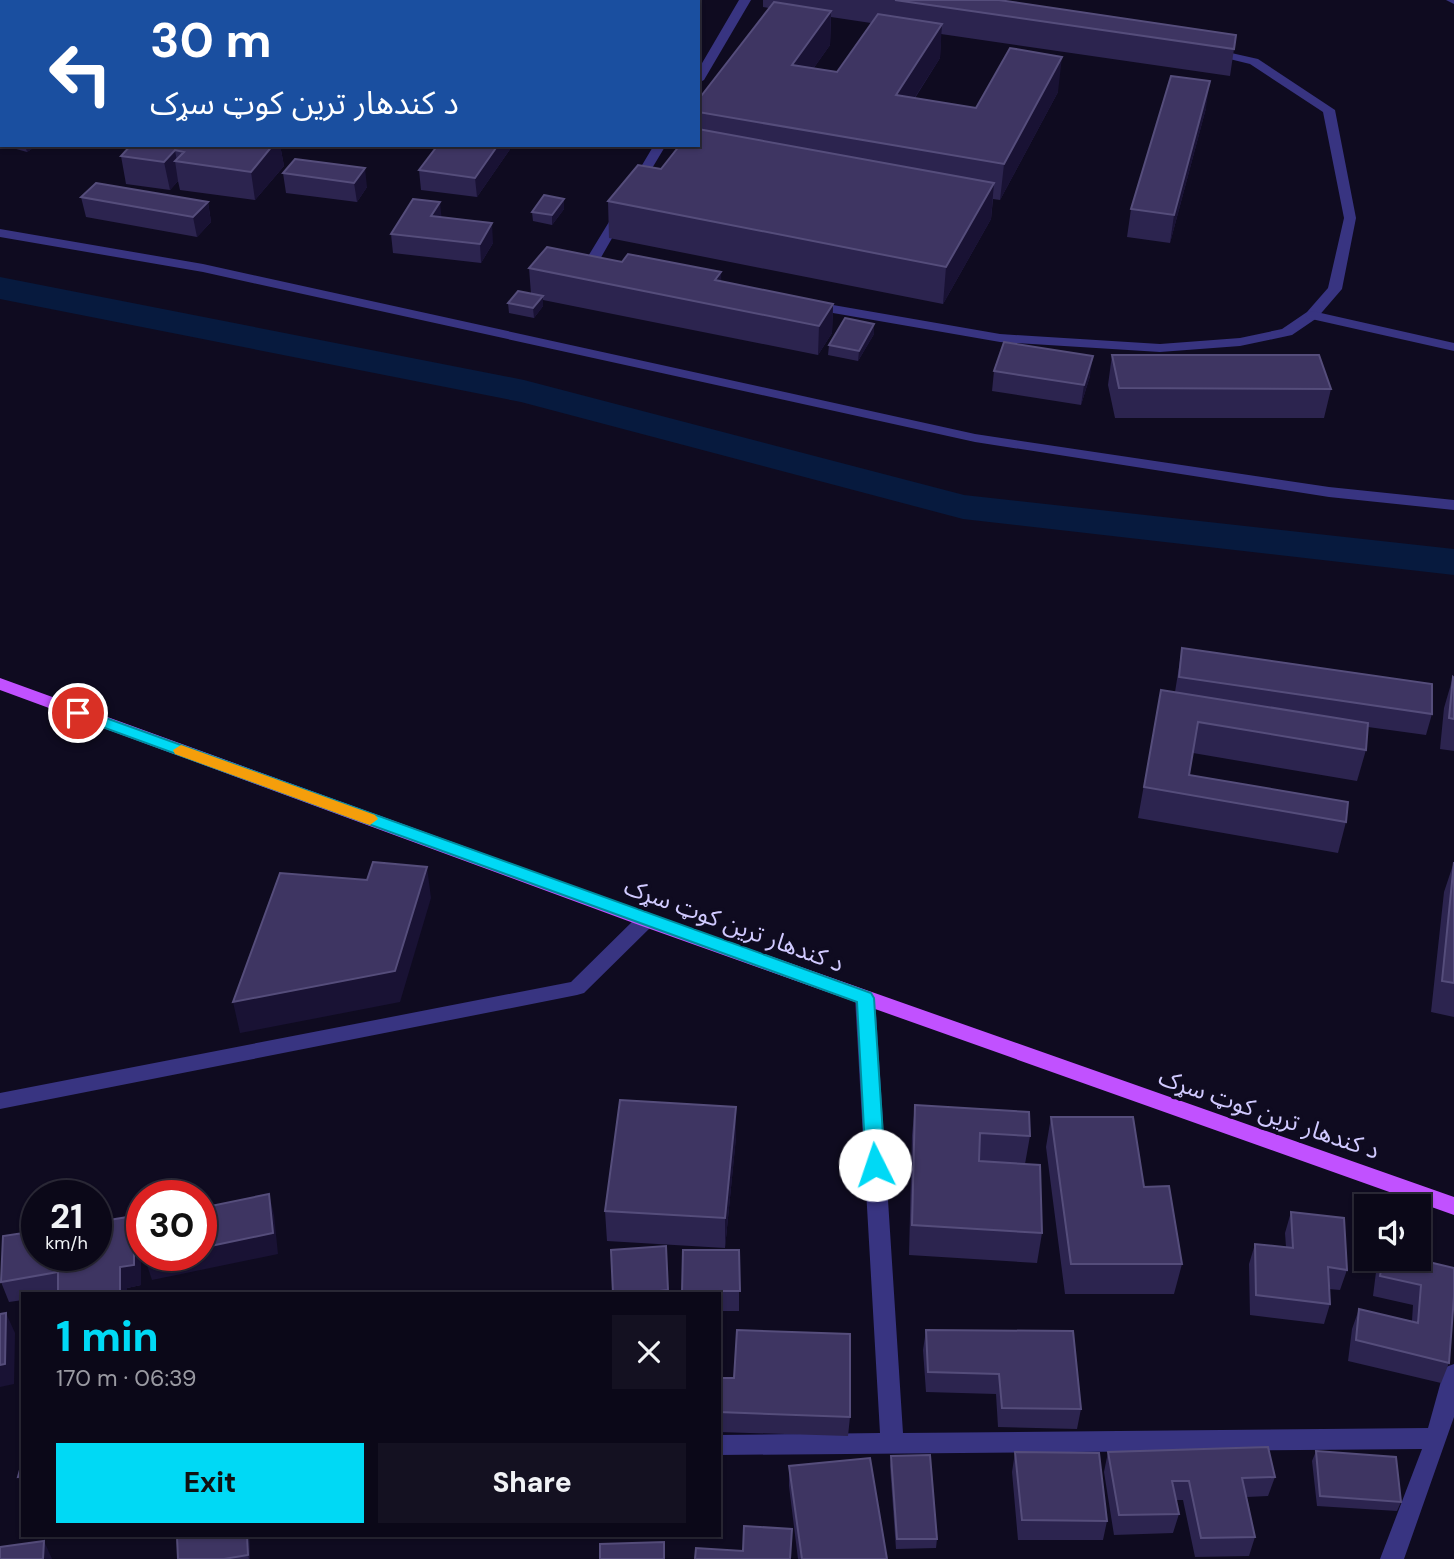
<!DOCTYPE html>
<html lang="en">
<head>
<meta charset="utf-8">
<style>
	:root { --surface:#0b0818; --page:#141121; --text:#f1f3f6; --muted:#9a9aa2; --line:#2b2937; --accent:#00d9f5 }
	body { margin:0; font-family:"DM Sans","Noto Sans Arabic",sans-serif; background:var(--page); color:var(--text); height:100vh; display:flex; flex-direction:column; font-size:26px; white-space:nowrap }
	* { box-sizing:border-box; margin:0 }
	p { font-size:23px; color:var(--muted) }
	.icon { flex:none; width:38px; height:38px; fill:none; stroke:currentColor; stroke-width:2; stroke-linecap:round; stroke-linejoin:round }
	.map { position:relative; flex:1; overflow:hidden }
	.side { position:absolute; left:21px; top:1292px; width:700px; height:245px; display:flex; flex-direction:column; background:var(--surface); border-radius:0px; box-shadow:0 2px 5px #0004,0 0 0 2px var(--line) }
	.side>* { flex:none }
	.banner { position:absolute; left:0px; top:0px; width:700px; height:147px; box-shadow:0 2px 5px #0004,0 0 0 2px var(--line); background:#1a4fa0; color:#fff; overflow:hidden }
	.controls { position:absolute; left:1354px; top:1194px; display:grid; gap:14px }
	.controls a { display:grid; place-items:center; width:77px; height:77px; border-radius:0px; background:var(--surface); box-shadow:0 2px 5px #0004,0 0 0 2px var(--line); font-size:35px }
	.speed { position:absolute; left:21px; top:1180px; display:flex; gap:14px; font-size:35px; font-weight:700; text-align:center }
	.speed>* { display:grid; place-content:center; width:91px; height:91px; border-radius:50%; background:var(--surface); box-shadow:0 2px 5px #0004,0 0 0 2px var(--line); line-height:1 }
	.speed small { font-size:18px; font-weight:400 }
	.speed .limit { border:10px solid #d22; background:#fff; color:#111 }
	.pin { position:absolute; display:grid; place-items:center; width:60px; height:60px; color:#fff; margin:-30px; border:4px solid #fff; border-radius:50%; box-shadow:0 2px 7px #0007 }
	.me { position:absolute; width:77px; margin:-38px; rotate:356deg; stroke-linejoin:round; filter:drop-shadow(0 0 5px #0008) }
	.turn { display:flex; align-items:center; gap:24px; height:147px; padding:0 35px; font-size:32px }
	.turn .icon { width:91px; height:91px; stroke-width:2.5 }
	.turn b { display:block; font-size:49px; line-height:60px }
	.round { display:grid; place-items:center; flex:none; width:74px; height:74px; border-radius:0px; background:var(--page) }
	.headline { display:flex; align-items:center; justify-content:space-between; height:119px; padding:0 35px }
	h1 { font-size:42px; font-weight:800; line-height:52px; color:var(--accent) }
	.action { display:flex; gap:14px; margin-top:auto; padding:14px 35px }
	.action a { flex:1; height:80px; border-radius:0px; background:var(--accent); color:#111; font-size:28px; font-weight:800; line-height:80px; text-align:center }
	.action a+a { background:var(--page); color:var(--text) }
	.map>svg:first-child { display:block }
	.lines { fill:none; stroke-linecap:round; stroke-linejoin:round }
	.canal { fill:#071a3e; fill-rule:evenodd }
	.lane { fill:#383481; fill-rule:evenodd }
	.street { fill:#383481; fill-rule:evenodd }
	.primary { fill:#c151ff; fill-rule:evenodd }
	.wall { fill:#2c244f; fill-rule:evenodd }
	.shaded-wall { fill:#191234 }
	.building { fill:#3e3562; stroke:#554d7b; stroke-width:2 }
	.route { fill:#00d9f5; stroke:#008d9f; stroke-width:2 }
	.slow { fill:#f59e0b }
	.labels { text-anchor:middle; stroke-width:7; stroke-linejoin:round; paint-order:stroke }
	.street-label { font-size:24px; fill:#d1caff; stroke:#0f0b20 }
</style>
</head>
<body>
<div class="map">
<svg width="1454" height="1559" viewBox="0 0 1454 1559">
	<rect width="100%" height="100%" fill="#0f0b20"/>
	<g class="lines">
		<path class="canal" d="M0,277l524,103 440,115 490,54v26l-491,-56 -442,-117 -521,-103z"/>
		<path class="lane" d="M739,0h12l-47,80 -6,3v-13z
			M1209,48l49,11 77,51 21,108 -14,71 -25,29 -25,17 -52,11 -80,6 -160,-10 -190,-33 -7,-4 7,-4 190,33 160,10 80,-6 42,-9 25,-17 21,-24 16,-70 -21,-106 -73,-48 -45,-11 -2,-2z
			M654,145h12l-27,45h-8l-2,-3z
			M621,208l6,4 -28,49 12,5 -7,4 -18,-4 -2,-3 31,-51z"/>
		<path class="street" d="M150,0h13l-14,2z
			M1446,0h8v4z
			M0,229l203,35 772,170 354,53 125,13v10l-125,-13 -354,-55 -772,-170 -203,-35z
			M1312,311l142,32v8l-147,-33 -2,-3z
			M646,913l7,2 2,5 -2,5 -69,68 -7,2 -577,114v-16l571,-111 68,-67z
			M865,991l7,2 3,5 28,435 525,-5 15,-54 3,-7 8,-3v53l-50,142h-24l42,-110 -703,6v-20l161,-2 -25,-435 3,-5z"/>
		<path class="primary" d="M0,678l653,237 801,282v18l-815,-290 -639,-235z"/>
	</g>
	<path class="wall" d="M303,0h81l-1,2h-80z
		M763,0h236l235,49 -4,27 -289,-42 -1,24 -25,40 61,10 82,-16 -58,108 -7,-1 -2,20 -48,85 -334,-66 -1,-37 90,-56v-45l71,-92 -6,-1zM831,17l40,6 -34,49 -24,-3 17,-24z
		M2,92v53h-2v-52z
		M1206,108l-36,135 -43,-6 4,-28z
		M2,145h36l-11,7z
		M131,145h149l4,21 -29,34 -75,-10 -2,-9 -8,9 -44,-6 -5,-28z
		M438,145h75l-36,52 -56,-7 -2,-20z
		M295,159l72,28 -10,15 -71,-9 -3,-20z
		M81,197l127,5 3,20 -14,15 -111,-20z
		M564,199v10l-12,16 -19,-4 -1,-9z
		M442,218l51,25 -12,20 -88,-10 -2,-19z
		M529,268l192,14 112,22 -1,29 -14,22 -275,-55v6l-9,12 -25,-5 -1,-10 23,-9z
		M874,334l-16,27 -30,-6 1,-10z
		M1112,355l219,34 -7,29h-209l-7,-33z
		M994,371l96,5 -9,29 -89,-14z
		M1182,648l250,66 -6,21 -58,-8 -2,23 -9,31 -164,-28 -4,22 157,47 -8,31 -200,-35 23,-128 14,2z
		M1453,677l1,1v73l-14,-2 4,-41z
		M1454,862v155l-23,-5 13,-120z
		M915,1105l115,31 -5,28 17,69 -5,30 -128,-8 3,-120z
		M736,1107v30l-11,111 -118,-7 -2,-30z
		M1051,1117l93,70 38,77 -8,30h-109l-19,-147z
		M1291,1212l56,58 -7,20 -11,-1 1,15 -6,20 -74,-9 -1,-51 6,-20 31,3 -1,-14z
		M134,1216l7,20v49l-14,3v5h-104v7l-14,2 -8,-20z
		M666,1246l2,47h-55z
		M739,1250v61h-20v-18h-37z
		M1381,1258h31l37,105 -8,20 -93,-22 4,-32 7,-20 53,12 1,-16 -40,-9 3,-24z
		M926,1330l155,79 -4,20 -79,-2 -2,-33 -70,-2 -3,-42z
		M719,1378l131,39 -2,19 -129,-4z
		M1316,1451l85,51 -4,9 -80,-5 -5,-45z
		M1015,1452l92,69 -4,19h-85l-6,-68z
		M1108,1452l167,25 -7,19 -21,1 8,40 -6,19 -54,1 -12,-57h-7l3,14 -6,19 -59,2 -10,-63z
		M891,1456l46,83 -1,9 -40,1 -6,-83z
		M789,1466l98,93h-89l-9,-73z
		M249,1535l1,24h-72z"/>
	<path class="shaded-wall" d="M57,0h36l-3,2h-36z
		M263,0h30l-2,2h-30z
		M367,0h17l-1,2h-16z
		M831,11l-1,34 -39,55 1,-35z
		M942,24l-2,34 -46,72 2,-35z
		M2,31v21l-2,1v-21z
		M1062,57l-4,35 -58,108 4,-36z
		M1210,81l-4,27 -36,135 4,-28z
		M25,145h13l-11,7z
		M273,145h7l4,21 -29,34 -4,-28z
		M498,145h15l-36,52 -2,-19z
		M175,150l2,12 -2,-1 3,20 -8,9 -6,-28z
		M365,168l2,19 -10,15 -3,-19z
		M994,183l-3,36 -48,85 3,-37z
		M564,199v10l-12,16v-10z
		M208,202l3,20 -14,15 -4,-20z
		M440,202l2,20 -11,-6z
		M492,223l1,20 -12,20 -1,-19z
		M721,272l1,29 -7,-21z
		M543,296v10l-9,12 -1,-10z
		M833,304l-1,29 -14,22 1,-29z
		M874,324v10l-16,27 1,-10z
		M1093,356l-3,20 -9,29 3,-20z
		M427,867l4,31 -31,104 -160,31 -7,-31z
		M736,1107v30l-11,111v-30z
		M269,1194l5,21 4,39 -126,26 -7,-21 22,-4h34v-7z
		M134,1216l7,20v49l-14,3v5h-7v-26z
		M6,1313l9,20 -1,51 -14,3v-22z
		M23,1476v11h-1l-4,-10z
		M98,1535h12l-11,2z
		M247,1535h2l1,24h-1l-1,-4z
		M44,1541l8,18h-9z"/>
	<path class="building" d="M32,0h25l-3,2h-26z
		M228,0h35l-2,2h-35z
		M627,0h40l8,1 -49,1z
		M675,0h16l-1,2h-16z
		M895,0h104l237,35 -2,14z
		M774,2l57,9 -39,54 45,7 41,-58 64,10 -46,71 80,13 34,-60 52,9 -58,107 -306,-52v-12z
		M2,16v15l-2,1v-15z
		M1171,76l39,5 -36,134 -43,-6z
		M2,92v27h-2v-26z
		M698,129l296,54 -48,84 -338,-66 30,-36 23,4 19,-24h18z
		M131,145h142l-22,27 -76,-11 9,-9 -9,-2 -11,12 -43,-6z
		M438,145h60l-23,33 -56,-8z
		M295,159l70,9 -11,15 -71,-10z
		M96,183l112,19 -15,15 -112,-20z
		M544,195l20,4 -12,16 -20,-3z
		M413,199l27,3 -9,14 61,7 -12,21 -89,-10z
		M547,247l75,15 6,-8 93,18 -6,8 118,24 -14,22 -290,-58z
		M518,291l25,5 -10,12 -25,-5z
		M845,318l29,6 -15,27 -30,-6z
		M1004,342l89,14 -9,29 -90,-14z
		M1112,355h207l12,34 -212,-1z
		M1182,648l250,36v30l-253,-37z
		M1453,677l1,1v41l-5,-1z
		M1161,690l207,33 -2,27 -168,-28 -9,53 159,27 -2,20 -202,-35z
		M373,862l54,5 -32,104 -162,31 47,-129 87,7z
		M1454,862v121l-12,-2z
		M620,1100l116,7 -11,111 -120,-7z
		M915,1105l114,7 1,24 -50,-3 -1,28 61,4 2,68 -130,-8z
		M1051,1117h82l11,70 25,-1 13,78h-111z
		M269,1194l4,39 -72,15v-40z
		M1291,1212l53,6 3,52 -19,-3 2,37 -74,-9 -1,-51 38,4z
		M134,1216v49l-14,2v26h-62v-21l-57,10 2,-46 34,-5v24h59v-33z
		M666,1246l2,44 -26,3h-29l-2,-43z
		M683,1250h56l1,41h-29v2h-29z
		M145,1255h22l-22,4z
		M1383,1258h29l42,10v28l-5,67 -93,-23 3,-31 59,14 3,-38 -41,-9z
		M6,1313l-1,51 -5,1v-51z
		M737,1330l113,4v83l-131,-5v-34h15z
		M926,1330l147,1 8,78 -79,-1 -3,-34 -71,-2z
		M1268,1447l7,30 -33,1 13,59 -54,1 -12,-57h-17l7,33 -60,1 -11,-63z
		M1316,1451l80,6 5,45 -81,-6z
		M1015,1452l84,1 8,68 -85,-1z
		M930,1455l7,84h-40l-6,-83z
		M870,1458l17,101h-85l-13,-93z
		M23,1459v17l-5,1z
		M744,1526l48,3 -2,30h-95l1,-11 47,3z
		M187,1535h60l1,20 -24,4h-46l-1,-22z
		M44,1541l-1,18h-43v-12z
		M664,1542v17h-64v-15z"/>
	<path class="route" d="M78,708l793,285 3,5 11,167 -3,6 -7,2 -6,-2 -3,-6 -9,-163 -785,-286 -2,-3z"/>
	<path class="slow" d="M181,745l194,70 3,4 -8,6 -6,-2 -189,-69 -2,-4z"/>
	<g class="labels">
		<g class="street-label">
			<text transform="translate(734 925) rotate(20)" y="8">د کندهار ترين کوټ سړک</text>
			<text transform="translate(1269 1114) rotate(19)" y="8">د کندهار ترين کوټ سړک</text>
		</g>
	</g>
</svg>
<div class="controls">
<a><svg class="icon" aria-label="sound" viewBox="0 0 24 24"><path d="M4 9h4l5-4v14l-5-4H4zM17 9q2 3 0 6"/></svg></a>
</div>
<div class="speed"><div>21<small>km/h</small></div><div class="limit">30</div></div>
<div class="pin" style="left:78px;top:713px;background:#d93025"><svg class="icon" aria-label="arrive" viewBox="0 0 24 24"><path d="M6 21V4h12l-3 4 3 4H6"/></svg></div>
<svg class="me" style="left:875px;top:1165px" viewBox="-20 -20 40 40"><circle r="19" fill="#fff"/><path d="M0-13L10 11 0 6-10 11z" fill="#00d9f5"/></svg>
<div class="banner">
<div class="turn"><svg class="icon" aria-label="left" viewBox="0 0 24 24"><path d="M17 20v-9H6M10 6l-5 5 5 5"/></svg><div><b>30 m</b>د کندهار ترين کوټ سړک</div></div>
</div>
<section class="side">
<div class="headline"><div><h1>1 min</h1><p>170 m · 06:39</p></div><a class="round"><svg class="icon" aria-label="close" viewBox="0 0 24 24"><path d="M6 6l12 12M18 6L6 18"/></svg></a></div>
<div class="action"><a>Exit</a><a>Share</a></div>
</section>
</div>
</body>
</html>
